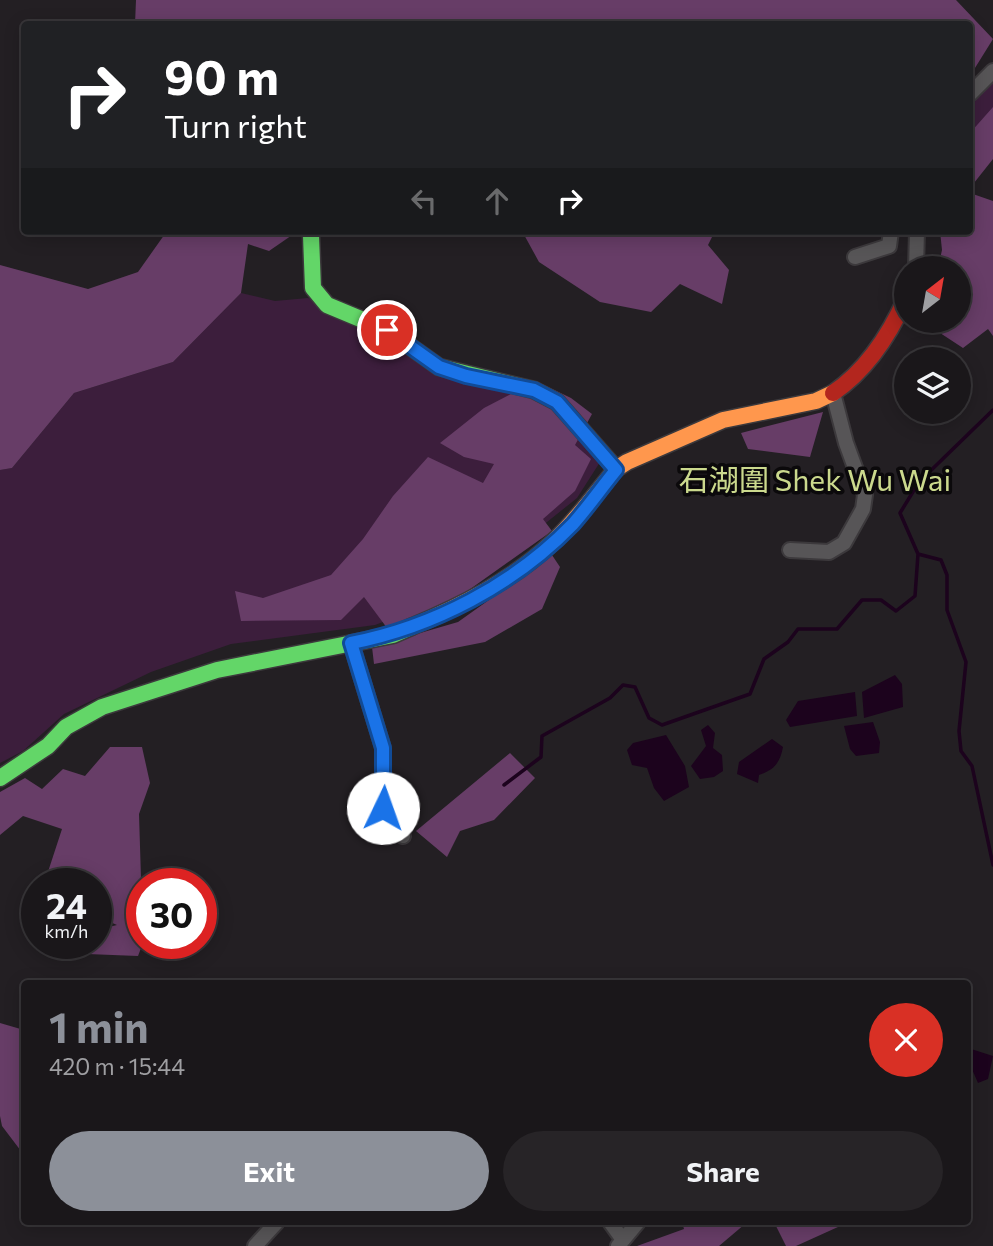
<!DOCTYPE html>
<html lang="en">
<head>
<meta charset="utf-8">
<style>
	:root { --surface:#1a171a; --page:#272427; --text:#f1f3f6; --muted:#9f9fa2; --line:#383639; --accent:#8c9099 }
	body { margin:0; font-family:Commissioner,"Noto Sans TC",sans-serif; background:var(--page); color:var(--text); height:100vh; display:flex; flex-direction:column; font-size:26px; white-space:nowrap }
	* { box-sizing:border-box; margin:0 }
	p { font-size:23px; color:var(--muted) }
	.icon { flex:none; width:38px; height:38px; fill:none; stroke:currentColor; stroke-width:2; stroke-linecap:round; stroke-linejoin:round }
	.map { position:relative; flex:1; overflow:hidden }
	.drawer { position:absolute; left:21px; top:980px; width:950px; height:245px; display:flex; flex-direction:column; background:var(--surface); border-radius:7px; box-shadow:0 4px 18px #0003,0 0 0 2px var(--line) }
	.drawer>* { flex:none }
	.hud { position:absolute; left:21px; top:21px; width:952px; height:214px; border-radius:7px; box-shadow:0 4px 18px #0003,0 0 0 2px var(--line); background:#202124; color:#fff; overflow:hidden }
	.needle { width:46px; rotate:31deg }
	.buttons { position:absolute; left:894px; top:256px; display:grid; gap:14px }
	.buttons a { display:grid; place-items:center; width:77px; height:77px; border-radius:50%; background:var(--surface); box-shadow:0 4px 18px #0003,0 0 0 2px var(--line); font-size:35px }
	.speed { position:absolute; left:21px; top:868px; display:flex; gap:14px; font-size:35px; font-weight:700; text-align:center }
	.speed>* { display:grid; place-content:center; width:91px; height:91px; border-radius:50%; background:var(--surface); box-shadow:0 4px 18px #0003,0 0 0 2px var(--line); line-height:1 }
	.speed small { font-size:18px; font-weight:400 }
	.speed .limit { border:10px solid #d22; background:#fff; color:#111 }
	.pin { position:absolute; display:grid; place-items:center; width:60px; height:60px; color:#fff; margin:-30px; border:4px solid #fff; border-radius:50%; box-shadow:0 2px 7px #0007 }
	.me { position:absolute; width:77px; margin:-38px; rotate:3deg; stroke-linejoin:round; filter:drop-shadow(0 0 5px #0008) }
	.turn { display:flex; align-items:center; gap:24px; height:147px; padding:0 28px; font-size:32px }
	.turn .icon { width:91px; height:91px; stroke-width:2.5 }
	.turn b { display:block; font-size:49px; line-height:60px }
	.lanes { display:flex; align-items:center; height:66px; padding:0 28px; background:#0003; justify-content:center; gap:35px; direction:ltr }
	.lanes .off { opacity:.35 }
	.round { display:grid; place-items:center; flex:none; width:74px; height:74px; border-radius:37px; background:var(--page) }
	.head { display:flex; align-items:center; justify-content:space-between; height:119px; padding:0 28px }
	h1 { font-size:42px; font-weight:700; line-height:52px; color:var(--accent) }
	.cta { display:flex; gap:14px; margin-top:auto; padding:14px 28px }
	.cta a { flex:1; height:80px; border-radius:42px; background:var(--accent); color:#fff; font-size:28px; font-weight:700; line-height:80px; text-align:center }
	.cta a+a { background:var(--page); color:var(--text) }
	.map>svg:first-child { display:block }
	.green { fill:#3c1e3c }
	.forest { fill:#673d67 }
	.water { fill:#1c031d }
	.lines { fill:none; stroke-linecap:round; stroke-linejoin:round }
	.stream { stroke:#1c031d; stroke-width:3.5 }
	.street-casing { stroke:#3c393c; stroke-width:18 }
	.fast-casing { stroke:#3c393c; stroke-width:19 }
	.slow-casing { stroke:#3c393c; stroke-width:19 }
	.jam-casing { stroke:#3c393c; stroke-width:19 }
	.street { stroke:#575557; stroke-width:14 }
	.fast { stroke:#63d668; stroke-width:16 }
	.slow { stroke:#ff974d; stroke-width:16 }
	.jam { stroke:#b3261e; stroke-width:16 }
	.route-casing { stroke:#114b97; stroke-width:18 }
	.route { stroke:#1a73e8; stroke-width:12 }
	.labels { text-anchor:middle; stroke-width:7; stroke-linejoin:round; paint-order:stroke }
	.quarter-label { font-size:30px; fill:#cbd98d; stroke:#0b090b }
</style>
</head>
<body>
<div class="map">
<svg width="993" height="1246" viewBox="0 0 993 1246">
	<rect width="100%" height="100%" fill="#231f23"/>
	<path class="green" d="M993,82v29l-23,28v-36z
		M241,293l34,8 33,-3 144,79 83,17 67,65 -25,39 -85,68 -57,36 -60,23 -144,19 -80,28 -87,42 -41,37 -23,12v-293l12,-2 62,-75 99,-31z"/>
	<path class="forest" d="M136,0h820l37,39 -23,37v-52h-835z
		M993,107v52l-23,29v-55z
		M970,193l23,8v135l-5,-7 -25,19 -29,-19 -1,-9h26v-52h-21l4,-18 -2,-19h30z
		M167,231h131l-29,20 -21,-7 -7,49 -68,69 -99,31 -62,75 -12,2v-205l88,24 50,-17z
		M522,231h193l-7,14 21,25 -7,34 -42,-20 -29,28 -51,-10 -61,-40z
		M536,381l35,17 21,16 -17,31 16,14 -16,32 -32,28 9,12 -100,71 -65,26 -23,-31 -23,23 -100,1 -6,-30 28,7 68,-23 32,-36 30,-43 35,-39 55,26 11,-19 -30,-7 -24,-14 44,-35z
		M823,412l-13,45 -62,-8 -7,-16z
		M552,555l8,12 -18,42 -57,33 -111,22 -2,-17 86,-25z
		M110,747h32l8,36 -11,31 4,129 -5,13 -51,-2 -5,-11h14v-13l21,-5 -21,-9v-32h-52l18,-55 -39,-13 -23,19v-43l25,-14 17,11 21,-20 22,7z
		M510,753l25,25 -41,42 -34,11 -13,26 -31,-26z
		M0,1023l24,7v125l-22,-29 -2,-10z
		M682,1222h55l8,2 -26,22h-82l47,-17z
		M774,1222h75l-53,24h-10z"/>
	<path class="water" d="M895,675l7,9 1,23 -39,11 -2,-26z
		M855,692l2,24 -67,11 -4,-7 12,-19z
		M873,722l7,20 -1,11 -23,3 -6,-7 -6,-23z
		M708,725l7,8 -2,15 9,7 1,16 -9,6 -14,2 -9,-13 15,-20 -5,-16z
		M666,735l19,31 4,21 -25,14 -10,-13 -7,-20 -15,-3 -5,-15 6,-7z
		M772,739l11,8c-3,16 -9,23 -24,28l-1,8 -21,-9 2,-12z
		M968,1048l25,8 -5,23 -10,4 -10,-23z"/>
	<g class="lines">
		<path class="stream" d="M918,554l23,6 6,15v35l19,52 -7,69 2,20 11,15 21,99
			M504,785l37,-28 1,-21 68,-38 13,-13 12,2 14,31 13,7 88,-31 14,-35 24,-17 10,-13h39l25,-29h19l15,11 19,-15 3,-42 -18,-41 19,-31 74,-72"/>
		<g class="street-casing">
			<path id="street" d="M970,94l23,-23
				M855,257l34,-11 2,-15
				M916,268l1,-37
				M790,550l39,2 15,-9 19,-34 2,-14 -19,-52 -13,-50
				M351,643l32,105v60l20,28
				M610,1222l13,18
				M255,1246l22,-24
				M618,1246l20,-24"/>
		</g>
		<g class="fast-casing">
			<path id="fast" d="M311,236l2,52 14,17 60,25 52,37 95,23 23,12 59,67
				M0,778l48,-32 18,-19 36,-20 115,-37 176,-35 18,-8"/>
		</g>
		<g class="slow-casing">
			<path id="slow" d="M411,627c50,-21 102,-47 142,-85 23,-21 43,-49 63,-73l11,-7 96,-42 93,-19 17,-8"/>
		</g>
		<g class="jam-casing">
			<path id="jam" d="M833,393c34,-23 56,-57 73,-95"/>
		</g>
		<use href="#street" class="street"/>
		<use href="#fast" class="fast"/>
		<use href="#slow" class="slow"/>
		<use href="#jam" class="jam"/>
	</g>
	<g class="lines">
		<g class="route-casing">
			<path id="route" d="M383,808v-60l-32,-105c82,-16 163,-58 222,-119 15,-17 29,-37 43,-54l-59,-68 -23,-12 -68,-14 -27,-9 -52,-37"/>
		</g>
		<use href="#route" class="route"/>
	</g>
	<g class="labels">
		<g class="quarter-label">
			<text x="815" y="491">石湖圍 Shek Wu Wai</text>
		</g>
	</g>
</svg>
<div class="buttons">
<a><svg class="needle" viewBox="-14 -14 28 28"><path d="M0-13l5 13h-10z" fill="#e53935"/><path d="M0 13l5-13h-10z" fill="#9f9fa2"/></svg></a>
<a><svg class="icon" aria-label="layers" viewBox="0 0 24 24"><path d="M12 4l9 5-9 5-9-5zM3 14l9 5 9-5"/></svg></a>
</div>
<div class="speed"><div>24<small>km/h</small></div><div class="limit">30</div></div>
<div class="pin" style="left:387px;top:330px;background:#d93025"><svg class="icon" aria-label="arrive" viewBox="0 0 24 24"><path d="M6 21V4h12l-3 4 3 4H6"/></svg></div>
<svg class="me" style="left:383px;top:808px" viewBox="-20 -20 40 40"><circle r="19" fill="#fff"/><path d="M0-13L10 11 0 6-10 11z" fill="#1a73e8"/></svg>
<div class="hud">
<div class="turn"><svg class="icon" aria-label="right" viewBox="0 0 24 24"><path d="M7 20v-9h11M14 6l5 5-5 5"/></svg><div><b>90 m</b>Turn right</div></div>
<div class="lanes"><svg class="icon off" aria-label="left" viewBox="0 0 24 24"><path d="M17 20v-9H6M10 6l-5 5 5 5"/></svg><svg class="icon off" aria-label="ahead" viewBox="0 0 24 24"><path d="M12 20V5M6 11l6-6 6 6"/></svg><svg class="icon" aria-label="right" viewBox="0 0 24 24"><path d="M7 20v-9h11M14 6l5 5-5 5"/></svg></div>
</div>
<section class="drawer">
<div class="head"><div><h1>1 min</h1><p>420 m · 15:44</p></div><a class="round" style="background:#d93025;color:#fff"><svg class="icon" aria-label="close" viewBox="0 0 24 24"><path d="M6 6l12 12M18 6L6 18"/></svg></a></div>
<div class="cta"><a>Exit</a><a>Share</a></div>
</section>
</div>
</body>
</html>
